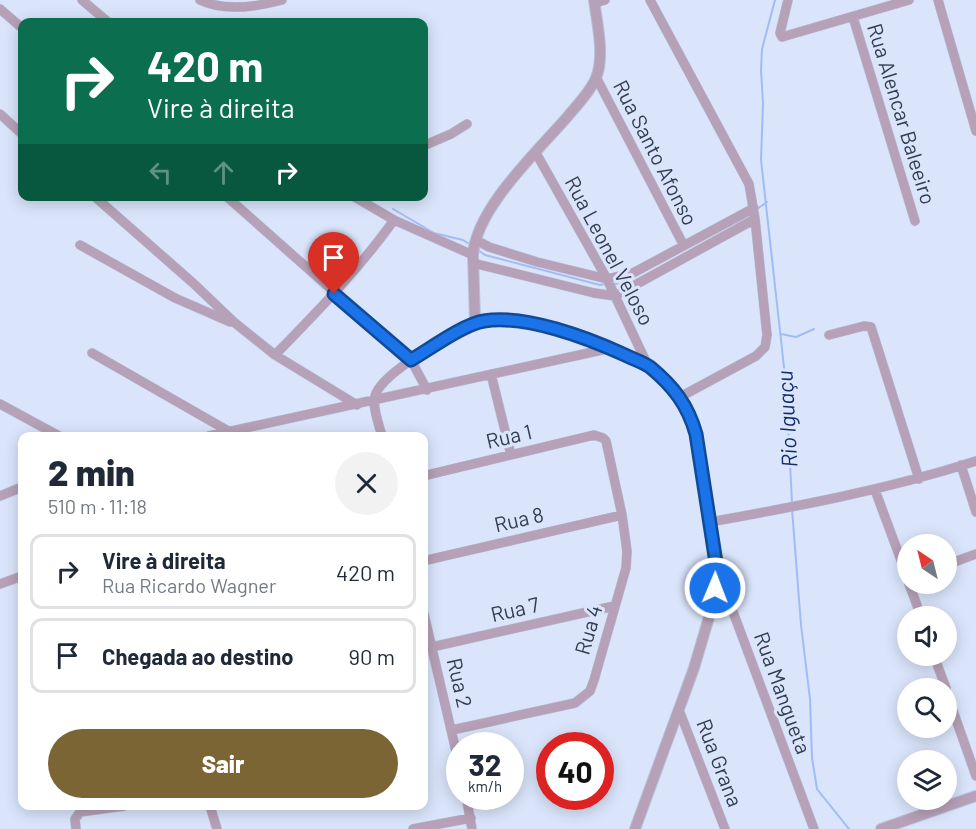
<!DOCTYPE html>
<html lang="pt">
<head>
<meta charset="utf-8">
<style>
	:root { --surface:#fff; --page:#f2f2f3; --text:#1f2937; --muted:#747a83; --line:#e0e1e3; --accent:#7c6535 }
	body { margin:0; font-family:Barlow,sans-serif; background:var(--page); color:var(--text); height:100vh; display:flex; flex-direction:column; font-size:22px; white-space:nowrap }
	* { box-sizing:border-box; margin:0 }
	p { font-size:20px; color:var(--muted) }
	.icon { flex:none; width:33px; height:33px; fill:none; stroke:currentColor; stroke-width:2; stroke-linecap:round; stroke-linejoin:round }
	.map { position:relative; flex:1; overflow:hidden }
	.drawer { position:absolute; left:18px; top:432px; width:410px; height:378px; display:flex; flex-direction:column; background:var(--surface); border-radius:12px; box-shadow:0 3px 15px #0003 }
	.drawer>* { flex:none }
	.banner { position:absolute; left:18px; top:18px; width:410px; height:183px; border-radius:12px; box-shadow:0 3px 15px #0003; background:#0b6e4f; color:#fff; overflow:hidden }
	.needle { width:39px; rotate:325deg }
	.tools { position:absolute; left:897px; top:534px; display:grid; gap:12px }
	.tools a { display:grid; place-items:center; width:60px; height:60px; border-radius:50%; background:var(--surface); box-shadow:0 3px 15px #0003; font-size:30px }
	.speed { position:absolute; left:446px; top:732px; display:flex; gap:12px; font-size:30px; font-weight:700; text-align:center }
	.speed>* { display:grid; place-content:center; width:78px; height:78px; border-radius:50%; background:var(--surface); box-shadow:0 3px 15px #0003; line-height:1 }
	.speed small { font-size:15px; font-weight:400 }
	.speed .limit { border:9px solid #d22; background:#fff; color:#111 }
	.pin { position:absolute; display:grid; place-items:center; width:51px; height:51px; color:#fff; margin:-62px -26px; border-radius:50% 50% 50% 0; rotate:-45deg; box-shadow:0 0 6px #0007 }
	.pin .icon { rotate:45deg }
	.me { position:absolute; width:66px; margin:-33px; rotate:1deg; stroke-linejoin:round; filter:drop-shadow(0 0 4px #0008) }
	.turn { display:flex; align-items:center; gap:21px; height:126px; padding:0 30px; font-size:27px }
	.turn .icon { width:78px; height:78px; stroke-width:2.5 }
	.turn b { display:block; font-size:42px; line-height:51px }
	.lanes { display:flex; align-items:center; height:57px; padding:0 30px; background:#0003; justify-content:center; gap:30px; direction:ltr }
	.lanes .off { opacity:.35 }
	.round { display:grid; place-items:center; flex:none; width:63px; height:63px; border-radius:32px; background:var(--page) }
	.overview { display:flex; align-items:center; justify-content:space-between; height:102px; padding:0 30px }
	h1 { font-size:36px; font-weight:800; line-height:45px }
	.cta { display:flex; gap:12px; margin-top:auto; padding:12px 30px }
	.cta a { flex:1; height:69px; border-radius:36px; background:var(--accent); color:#fff; font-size:24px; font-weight:800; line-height:69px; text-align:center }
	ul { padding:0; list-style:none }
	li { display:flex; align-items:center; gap:18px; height:75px; margin:0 12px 9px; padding:0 18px; border:3px solid var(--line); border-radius:12px }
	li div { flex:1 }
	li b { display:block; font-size:22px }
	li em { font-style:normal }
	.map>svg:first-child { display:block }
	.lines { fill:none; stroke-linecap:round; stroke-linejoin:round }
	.stream { stroke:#a0bcf7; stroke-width:2 }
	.minor-casing { stroke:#b8c3d9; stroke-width:10 }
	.tertiary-casing { stroke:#b8c3d9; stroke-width:12 }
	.minor { stroke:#b7a1b8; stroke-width:9 }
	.tertiary { stroke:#b7a1b8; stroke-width:10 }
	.route-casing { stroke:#114b97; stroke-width:15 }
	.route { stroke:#1a73e8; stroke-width:10 }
	.labels { text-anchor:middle; stroke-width:6; stroke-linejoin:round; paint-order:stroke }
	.street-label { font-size:21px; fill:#313c52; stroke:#dae5fb }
	.water-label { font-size:22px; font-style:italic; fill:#122b6d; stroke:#dae5fb }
</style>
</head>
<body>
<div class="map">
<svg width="976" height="829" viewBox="0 0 976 829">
	<rect width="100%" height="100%" fill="#dae5fb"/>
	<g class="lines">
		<path class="stream" d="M775,0l-13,49 -1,21 2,33 -2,57 25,225 6,118
			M393,209l41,24 29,7 8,5
			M757,209l10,-7
			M478,250l7,5 115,30 5,-1
			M614,284l7,-1 10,-5
			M781,334l15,3 18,-8
			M792,509l9,116 9,74 2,59 5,31 32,40"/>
		<g class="minor-casing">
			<path id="minor" d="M82,0l26,22
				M200,0c25,12 56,7 82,0
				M650,0l99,184 6,35 12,116 -2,12 -9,9 -76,41
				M788,0l-8,33 2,4 127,-37
				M938,0l38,131
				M595,3l10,-3
				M0,9l22,19
				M853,17l62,204
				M596,77l87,167
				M0,114l22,20
				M423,146l28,-12 16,-10
				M536,153l71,126 41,87
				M94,196l99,87 42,40 40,32 82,50
				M226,196l185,164 16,30
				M353,196l41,24 79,35
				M476,240l13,7 48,15 70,17 26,-6 121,-65
				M80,245l95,53 55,24
				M473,263l121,30 21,3 140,-77
				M829,335l35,-9 7,1 48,152
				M92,353l138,79
				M275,355c42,-43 84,-86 119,-135
				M491,374l20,81
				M0,404l59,32
				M209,436l402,-88
				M382,436c-3,-11 -10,-29 -7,-40 7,-25 77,-60 100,-74
				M961,465l15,47
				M423,476l171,-41 9,3 3,3 16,74 5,36 -1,17 -32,112 -4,11 -15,12 -123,27
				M875,490l33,89
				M0,496l22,-9
				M710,522c90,-16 179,-33 266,-61
				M423,561l199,-46
				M946,565l30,-11
				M717,569l97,260
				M0,584l22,-8
				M909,584l12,32
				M423,610l36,154
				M423,649l191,-43
				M934,656l12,32
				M946,691l30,85
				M679,710l46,119
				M466,796l6,33
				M210,806l7,23
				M76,829l-1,-10 5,-7 44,-6
				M413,829l58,-11"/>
		</g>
		<g class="tertiary-casing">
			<path id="tertiary" d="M594,0c3,23 11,56 2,78 -6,14 -18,26 -28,38 -30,35 -92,92 -95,139l2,67c48,-10 130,18 171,43 12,7 26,20 34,31 8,11 12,25 16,38l21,135 -5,38 -18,61 -59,161
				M881,829l95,-33"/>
		</g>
		<use href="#minor" class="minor"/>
		<use href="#tertiary" class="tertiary"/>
	</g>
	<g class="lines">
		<g class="route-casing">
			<path id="route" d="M334,294l77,66c19,-11 53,-36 73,-39 41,-7 104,17 141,34 8,4 18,7 25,12 23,19 38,38 46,67l21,135 -2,19"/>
		</g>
		<use href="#route" class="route"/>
	</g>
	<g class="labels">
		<g class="street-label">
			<text transform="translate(901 114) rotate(73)" y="7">Rua Alencar Baleeiro</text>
			<text transform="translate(655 153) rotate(63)" y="7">Rua Santo Afonso</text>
			<text transform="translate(609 251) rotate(62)" y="7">Rua Leonel Veloso</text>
			<text transform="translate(509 437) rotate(-13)" y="7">Rua 1</text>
			<text transform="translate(519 520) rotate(-13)" y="7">Rua 8</text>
			<text transform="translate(515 610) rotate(-13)" y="7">Rua 7</text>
			<text transform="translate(589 630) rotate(-74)" y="7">Rua 4</text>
			<text transform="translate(459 683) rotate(77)" y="7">Rua 2</text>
			<text transform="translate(782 693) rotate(70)" y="7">Rua Mangueta</text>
			<text transform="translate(719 763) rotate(69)" y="7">Rua Grana</text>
		</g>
		<g class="water-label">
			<text transform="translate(787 419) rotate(-93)" y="8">Rio Iguaçu</text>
		</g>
	</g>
</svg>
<div class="tools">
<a><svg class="needle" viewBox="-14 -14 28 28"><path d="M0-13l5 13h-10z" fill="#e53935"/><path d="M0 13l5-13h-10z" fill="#747a83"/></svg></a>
<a><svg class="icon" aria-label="sound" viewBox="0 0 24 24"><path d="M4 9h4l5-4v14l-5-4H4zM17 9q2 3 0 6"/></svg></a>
<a><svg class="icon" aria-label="search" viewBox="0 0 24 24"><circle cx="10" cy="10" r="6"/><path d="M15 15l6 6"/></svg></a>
<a><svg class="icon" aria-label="layers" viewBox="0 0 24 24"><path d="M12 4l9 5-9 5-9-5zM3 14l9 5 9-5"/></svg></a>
</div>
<div class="speed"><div>32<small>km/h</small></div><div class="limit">40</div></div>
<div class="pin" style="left:334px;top:294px;background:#d93025"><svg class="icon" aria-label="arrive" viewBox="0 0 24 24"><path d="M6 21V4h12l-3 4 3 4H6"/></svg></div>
<svg class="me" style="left:715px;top:588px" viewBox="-20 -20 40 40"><circle r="17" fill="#1a73e8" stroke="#fff" stroke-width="3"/><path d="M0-11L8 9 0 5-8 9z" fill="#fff"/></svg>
<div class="banner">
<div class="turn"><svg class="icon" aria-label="right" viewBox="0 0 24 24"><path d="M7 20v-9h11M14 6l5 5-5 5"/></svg><div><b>420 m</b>Vire à direita</div></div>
<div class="lanes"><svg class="icon off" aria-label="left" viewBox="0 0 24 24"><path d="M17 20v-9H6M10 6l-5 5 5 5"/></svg><svg class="icon off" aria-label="ahead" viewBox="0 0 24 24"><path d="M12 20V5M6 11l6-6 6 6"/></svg><svg class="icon" aria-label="right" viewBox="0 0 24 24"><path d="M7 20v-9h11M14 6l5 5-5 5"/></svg></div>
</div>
<section class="drawer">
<div class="overview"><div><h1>2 min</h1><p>510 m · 11:18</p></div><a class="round"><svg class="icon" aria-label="close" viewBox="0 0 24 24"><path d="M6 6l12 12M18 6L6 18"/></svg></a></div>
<ul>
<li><svg class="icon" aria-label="right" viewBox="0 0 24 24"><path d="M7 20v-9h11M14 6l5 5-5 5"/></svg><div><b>Vire à direita</b><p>Rua Ricardo Wagner</p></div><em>420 m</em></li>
<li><svg class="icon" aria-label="arrive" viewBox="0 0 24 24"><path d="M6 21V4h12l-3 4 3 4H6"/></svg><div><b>Chegada ao destino</b></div><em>90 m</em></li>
</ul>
<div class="cta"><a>Sair</a></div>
</section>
</div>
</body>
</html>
